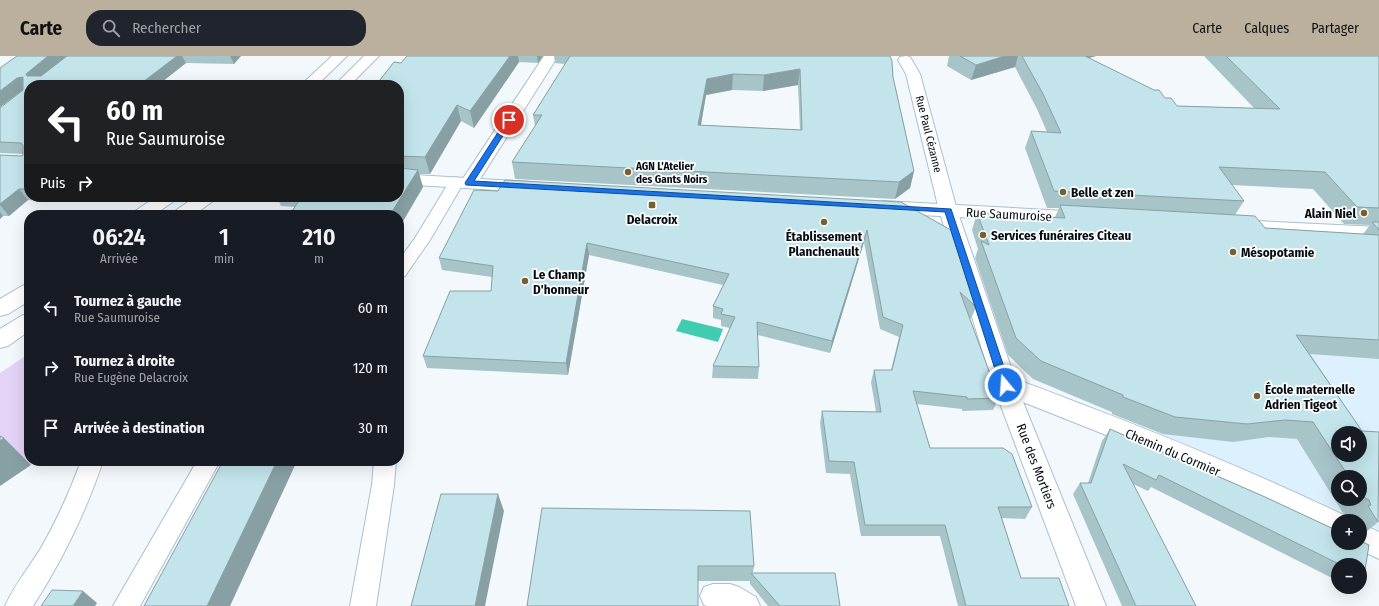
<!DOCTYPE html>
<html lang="fr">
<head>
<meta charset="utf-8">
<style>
	:root { --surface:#171b24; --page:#20242c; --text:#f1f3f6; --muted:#9ea1a6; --accent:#bbb09d }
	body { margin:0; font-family:"Fira Sans Condensed",sans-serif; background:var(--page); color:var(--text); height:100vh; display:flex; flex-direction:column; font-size:15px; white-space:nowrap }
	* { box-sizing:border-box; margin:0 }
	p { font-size:13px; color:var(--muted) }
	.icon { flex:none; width:22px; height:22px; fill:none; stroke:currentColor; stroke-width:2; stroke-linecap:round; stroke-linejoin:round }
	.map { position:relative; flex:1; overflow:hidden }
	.panel { position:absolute; left:24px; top:154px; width:380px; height:256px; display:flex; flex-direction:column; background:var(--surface); border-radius:16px; box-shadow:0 4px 16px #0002 }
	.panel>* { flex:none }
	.hud { position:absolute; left:24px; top:24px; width:380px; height:122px; border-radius:16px; box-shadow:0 4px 16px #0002; background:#202124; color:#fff; overflow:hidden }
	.controls { position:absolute; left:1331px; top:370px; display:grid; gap:8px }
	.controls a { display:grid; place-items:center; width:36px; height:36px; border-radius:50%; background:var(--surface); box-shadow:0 4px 16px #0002; font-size:20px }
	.pin { position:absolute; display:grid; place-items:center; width:34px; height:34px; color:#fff; margin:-17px; border:2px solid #fff; border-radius:50%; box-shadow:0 1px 4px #0007 }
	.me { position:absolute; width:44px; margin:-22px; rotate:342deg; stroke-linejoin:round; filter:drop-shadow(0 0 3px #0008) }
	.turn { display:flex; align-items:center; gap:14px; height:84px; padding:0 16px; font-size:18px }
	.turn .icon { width:52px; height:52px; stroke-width:2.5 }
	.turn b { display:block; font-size:28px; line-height:34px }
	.then { display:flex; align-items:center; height:38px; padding:0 16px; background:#0003; gap:8px; font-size:15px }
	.eta { display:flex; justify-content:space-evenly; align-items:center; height:68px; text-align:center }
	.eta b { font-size:24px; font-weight:600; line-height:28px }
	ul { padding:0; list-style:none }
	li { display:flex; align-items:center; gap:12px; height:60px; padding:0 16px }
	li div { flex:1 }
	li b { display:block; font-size:15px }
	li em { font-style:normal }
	header { display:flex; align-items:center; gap:24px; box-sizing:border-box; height:56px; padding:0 20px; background:var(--accent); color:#111 }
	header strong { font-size:19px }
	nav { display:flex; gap:22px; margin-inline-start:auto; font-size:14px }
	.search { width:280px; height:36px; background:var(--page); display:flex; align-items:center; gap:10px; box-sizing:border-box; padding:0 14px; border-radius:16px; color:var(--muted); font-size:15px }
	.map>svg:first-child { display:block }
	.built { fill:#ddf0fe; fill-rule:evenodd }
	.green { fill:#e3d3f7 }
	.water { fill:#3fccb1 }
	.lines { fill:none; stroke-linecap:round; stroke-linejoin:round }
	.lane-casing { stroke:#a9c0d2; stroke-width:2 }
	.street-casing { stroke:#a9c0d2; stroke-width:2 }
	.secondary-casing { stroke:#a9c0d2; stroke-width:2 }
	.primary-casing { stroke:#a9c0d2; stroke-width:2 }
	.lane { fill:#fff; fill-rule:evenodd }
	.street { fill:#fff; fill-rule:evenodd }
	.secondary { fill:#fff; fill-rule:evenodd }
	.primary { fill:#fff; fill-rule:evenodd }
	.wall { fill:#a7c4c9; fill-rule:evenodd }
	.shaded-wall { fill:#88a0a4 }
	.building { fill:#c2e4ea; stroke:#88a0a4; fill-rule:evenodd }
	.route { fill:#1a73e8; stroke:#114b97 }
	.poi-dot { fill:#785f30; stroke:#fff; stroke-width:1.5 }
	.labels { text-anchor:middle; stroke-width:3.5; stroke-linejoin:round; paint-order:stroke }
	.far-street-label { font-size:11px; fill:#050d13; stroke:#fff }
	.far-poi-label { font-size:11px; font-weight:bold; fill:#050d13; stroke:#fff; text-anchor:start }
	.poi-label { font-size:13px; font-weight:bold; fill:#050d13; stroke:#fff; text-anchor:start }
	.street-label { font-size:13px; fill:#050d13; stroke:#fff }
</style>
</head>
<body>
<header>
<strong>Carte</strong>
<div class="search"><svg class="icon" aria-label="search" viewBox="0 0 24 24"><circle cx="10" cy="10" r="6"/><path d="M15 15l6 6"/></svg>Rechercher</div>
<nav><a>Carte</a><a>Calques</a><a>Partager</a></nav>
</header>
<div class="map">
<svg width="1379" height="550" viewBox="0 0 1379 550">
	<rect width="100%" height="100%" fill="#f3f8fc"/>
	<path class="built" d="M1379,280v194l-37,-18 -309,-133 -16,-16 -9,-26zM1338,377h22v22h-22zM1338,421h22v22h-22z"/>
	<path class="green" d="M27,299l2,4v102h5l-3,4 -31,-25v-67z"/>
	<path class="water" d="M682,263l41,10 -5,13 -42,-11z"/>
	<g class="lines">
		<g class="lane-casing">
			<path id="lane" d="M456,121l5,2 3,3 -34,58 -25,36 -6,2v-18l16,-22 36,-59z
				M81,405h22c-17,51 -41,100 -70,145h-28c9,-20 24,-39 36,-58 16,-28 29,-57 40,-87z
				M197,405h23l-80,145h-27z
				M374,405h22l-2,24 -18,121h-26l22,-121z
				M713,528h17l9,3 17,10 4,9h-53l-3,-1 -4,-9 4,-9z"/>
		</g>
		<g class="street-casing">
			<path id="street" d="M544,0h14l-83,131 -6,1 -6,-1 -3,-4z
				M906,0l4,1 10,17 37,136 58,169c113,42 224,86 333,138l2,4h-12v17l-174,-80 -141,-56 83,204h-30l-83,-221 -54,-175 -33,-136 -8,-14 2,-3z
				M1360,467l19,9v27l-29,-14 -1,-2h11z"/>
		</g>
		<g class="secondary-casing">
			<path id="secondary" d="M399,118l133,8 6,1 3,4 -3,4 -6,1 -133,-8z
				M883,145l202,11 7,2 2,4 -2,4 -7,2 -202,-11 -6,-2 -3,-4 3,-4z
				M1235,164l144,7v12l-144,-7 -7,-2 -2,-4 2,-4z"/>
		</g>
		<g class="primary-casing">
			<path id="primary" d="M332,0h15l-30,29h-16z
				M364,0h15l-29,29h-15z
				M156,141h21l-3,4 -20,14h-21l2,-4z
				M195,141h21l-3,4 -19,14h-21l2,-4z
				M29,228v17l-21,13 -8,2v-17l22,-13z
				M29,257v18l-21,15 -8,2v-19l21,-13z"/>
		</g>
		<use href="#lane" class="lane"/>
		<use href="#street" class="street"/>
		<use href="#secondary" class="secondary"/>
		<use href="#primary" class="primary"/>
	</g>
	<path class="wall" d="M17,0h224l-7,8 -48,-1 -28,22h-129v112h21l-4,4 -18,-1 -19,16h-6l-3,3v-64l21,1 2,-1v-1l-23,-1v-45l23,-18 -23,17z
		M407,0h136l-5,7 -19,-1 -45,66 -13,-7 -31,53h-11l4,13 -24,41v-13h-110l6,-8 -14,-1 -4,-9h122v-112h-23l18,-23 7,1z
		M554,0h336l3,21 21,94 -4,17 -15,11 -380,-20 -3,-17 23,-36 -2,-11 32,-51 -10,-1zM798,29l2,45 -99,-5 5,-30 26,-5 31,1z
		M949,0h147l-7,2 76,40 12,8 77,2 -50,-52h175v303l-69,-5 52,77 17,1 -1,90 -18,15v-16h-9l-2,-5 -6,-3 -46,-74 -28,-2 -36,5 -70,-8 -51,-20v-2l-79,-33 -25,-24 -33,-97 3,-9 -6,-19 5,-17 78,4 4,-9h-12l-22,-60 6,-17 16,1 -10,-23 -22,-42 -44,13 -24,-14zM1232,129l81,4 31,35 26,1 -7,9 -98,-6 -30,-13 9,-14zM1338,421h22v22h-22z
		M498,135l403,11 75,105 -5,12 -2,-2 30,81 -6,12 -31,1v-2l-45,-5 13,44 102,59 -7,12 -23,-1 19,60 48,28h-111l-18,-70h-79l-11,-62 -24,-1 -6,-50 2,-12 54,1 -5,-30 3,-12h17l8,-33 -19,-8 -16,-87 -34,111 -72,-18 1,32 -1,12 -46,-1 1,-12 17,-38 -9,-2v-6l-8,-2v-12l10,-21 -134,-30 -21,120 -141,-7 -4,-12 68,-65 1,-14 -50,-7 -3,-12z
		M1110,373l155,68 73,34v12h22v-2l9,4 -5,31 -4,3v-14h-22v16l-187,-94 -3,4 -15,-7 63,122h-74l-49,-112 7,-11h8l14,-42z
		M542,452l212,58 -1,7 87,33h-72l-18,-22v-3h-52z"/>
	<path class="shaded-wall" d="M48,0h19l-35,29 -6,-11z
		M177,0h5l4,7 -28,22h-19z
		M230,0h11l-7,8z
		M510,0h8l1,6 -45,66 -4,-17z
		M537,0h6l-5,7z
		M1005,0h13l-3,11 -44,13 5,-15z
		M1069,0h27l-30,8z
		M800,13l-2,16 -35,6 1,-16z
		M733,18l-1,16 -26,5 -8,47v-17l9,-46z
		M23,21l1,12 -24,18v-16l17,-13z
		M457,49l4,16 -31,53 -5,-17z
		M418,114l5,17 -24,41v-13h-9z
		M914,115l-4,17 -15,11 4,-17z
		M19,133l9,11 -19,16 -9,-11v-1z
		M43,141h7l-4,4z
		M0,156l3,4 -3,3z
		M867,174l-3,12 -34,111 2,-12z
		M587,187l2,12 -21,120 -2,-12z
		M4,382l27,27 -31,21v-45z
		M277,405h20l-67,145h-23z
		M498,438l6,17 -19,95h-10z
		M83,535l14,12 -2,3h-22z"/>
	<path class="building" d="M17,0h31l-22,18 1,2h14l26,-20h110l-38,29h-110v104h-10l-19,15v-49l21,1 2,-1v-10l-2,-2 -21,-1v-34l23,-18v-13l-6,1 -17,13v-23z
		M407,0h103l-40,55 -13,-6 -32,52 -26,-1v-71h-23l18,-23 7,1z
		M570,0h320l2,5 1,16 21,94 -15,11 -387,-20 30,-47h-9zM800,13l2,61 -104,-5 9,-46 26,-5 31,1z
		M960,0h45l-29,9z
		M1022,0h63l69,34h5l6,8h6l6,8 103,3 -54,-53h153v152l-22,-1 -32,-35 -106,-5 25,34 -190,-10 -23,-60 30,2 -18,-39z
		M399,112l19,2 -28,45h-101l13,-18h97z
		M505,124l396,22 50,28 25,77 -16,-15 39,106 -32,1v-2l-54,-6 17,57h73l9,6 20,53h-34l23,71h38l10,28h-103l-21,-81h-80l-11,-63 -25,-1 -7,-50 59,1 -7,-42h18l11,-45 -20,-8 -16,-87 -35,111 -75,-19 2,45 -46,-1 22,-49 -14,-3 2,-5 -10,-3 16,-32 -142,-31 -21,120 -143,-7 27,-65h41l2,-25 -54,-8 35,-68 24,1z
		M1060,149l195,11 10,12 114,7v105l-83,-5 66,96 17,1 -1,90 -10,-16 3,-1 -2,-5 -7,-4 -2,-3v-16h-11l-36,-55 -28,-2 -38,4 -72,-7 -52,-20v-2l-82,-34 -25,-23 -35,-97 8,4 -12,-32 88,5zM1338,377h22v22h-22z
		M1372,166h7v8z
		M1110,373l155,68 73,34v12h22v-2l9,4 -5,31 -4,-1v-10h-19l-182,-90 -3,5 -33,-16 73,142h-60l-56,-123h11z
		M0,380l4,2 -4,3z
		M223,405h54l-70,145h-63z
		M441,438h57l-23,112h-64z
		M542,452l208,3 4,55h-56v40h-171z
		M751,517h84l5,33h-60z
		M52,534l31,1 -10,15h-32z"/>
	<path class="route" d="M509,62l4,2 -39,61 477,28 59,176 -2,2h-7l-1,-2 -55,-173 -479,-27 -1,-2 41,-63z"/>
	<g class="poi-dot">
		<circle cx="628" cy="116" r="4"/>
		<circle cx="1063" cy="136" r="4"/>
		<rect x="648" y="145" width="8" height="8" rx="2"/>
		<circle cx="1364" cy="157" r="4"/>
		<circle cx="824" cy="166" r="4"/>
		<circle cx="983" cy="179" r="4"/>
		<circle cx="1233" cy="196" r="4"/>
		<circle cx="525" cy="225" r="4"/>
		<circle cx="1257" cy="340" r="4"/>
	</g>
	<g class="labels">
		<g class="far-street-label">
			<text transform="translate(929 78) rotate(76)" y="4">Rue Paul Cézanne</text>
		</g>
		<g class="far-poi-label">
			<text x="636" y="114">AGN L'Atelier<tspan x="636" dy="13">des Gants Noirs</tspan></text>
		</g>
		<g class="poi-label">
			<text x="1071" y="141">Belle et zen</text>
			<text x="1356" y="162" text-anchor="end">Alain Niel</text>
			<text x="652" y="168" text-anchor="middle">Delacroix</text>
			<text x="991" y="184">Services funéraires Citeau</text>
			<text x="824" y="185" text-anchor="middle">Établissement<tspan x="824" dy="15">Planchenault</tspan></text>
			<text x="1241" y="201">Mésopotamie</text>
			<text x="533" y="223">Le Champ<tspan x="533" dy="15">D'honneur</tspan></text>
			<text x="1265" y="338">École maternelle<tspan x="1265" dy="15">Adrien Tigeot</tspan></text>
		</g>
		<g class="street-label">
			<text transform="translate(1009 158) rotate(3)" y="5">Rue Saumuroise</text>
			<text transform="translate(1173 396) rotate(23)" y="5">Chemin du Cormier</text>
			<text transform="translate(1037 410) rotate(69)" y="5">Rue des Mortiers</text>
		</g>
	</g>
</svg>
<div class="controls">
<a><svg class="icon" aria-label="sound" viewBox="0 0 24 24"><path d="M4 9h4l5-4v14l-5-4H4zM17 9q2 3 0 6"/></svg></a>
<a><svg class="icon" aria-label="search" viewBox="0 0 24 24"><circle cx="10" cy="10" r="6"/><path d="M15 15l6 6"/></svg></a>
<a>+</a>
<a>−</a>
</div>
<div class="pin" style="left:509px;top:64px;background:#d93025"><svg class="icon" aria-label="arrive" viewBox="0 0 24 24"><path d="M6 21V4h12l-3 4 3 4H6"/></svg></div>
<svg class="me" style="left:1005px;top:329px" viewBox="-20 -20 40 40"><circle r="17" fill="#1a73e8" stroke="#fff" stroke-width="3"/><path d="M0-11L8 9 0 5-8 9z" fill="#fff"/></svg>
<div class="hud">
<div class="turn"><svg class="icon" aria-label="left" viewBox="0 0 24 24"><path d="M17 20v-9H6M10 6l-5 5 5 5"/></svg><div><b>60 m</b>Rue Saumuroise</div></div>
<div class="then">Puis<svg class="icon" aria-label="right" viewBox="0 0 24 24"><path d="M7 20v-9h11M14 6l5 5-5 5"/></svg></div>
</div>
<section class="panel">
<div class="eta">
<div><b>06:24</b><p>Arrivée</p></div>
<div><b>1</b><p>min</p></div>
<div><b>210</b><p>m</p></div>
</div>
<ul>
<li><svg class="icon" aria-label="left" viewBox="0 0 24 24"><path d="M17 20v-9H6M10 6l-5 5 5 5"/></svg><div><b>Tournez à gauche</b><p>Rue Saumuroise</p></div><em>60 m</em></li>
<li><svg class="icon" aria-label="right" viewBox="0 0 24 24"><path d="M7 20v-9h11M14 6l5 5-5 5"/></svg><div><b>Tournez à droite</b><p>Rue Eugène Delacroix</p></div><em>120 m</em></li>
<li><svg class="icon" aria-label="arrive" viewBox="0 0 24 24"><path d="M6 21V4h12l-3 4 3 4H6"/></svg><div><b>Arrivée à destination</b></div><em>30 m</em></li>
</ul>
</section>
</div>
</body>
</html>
